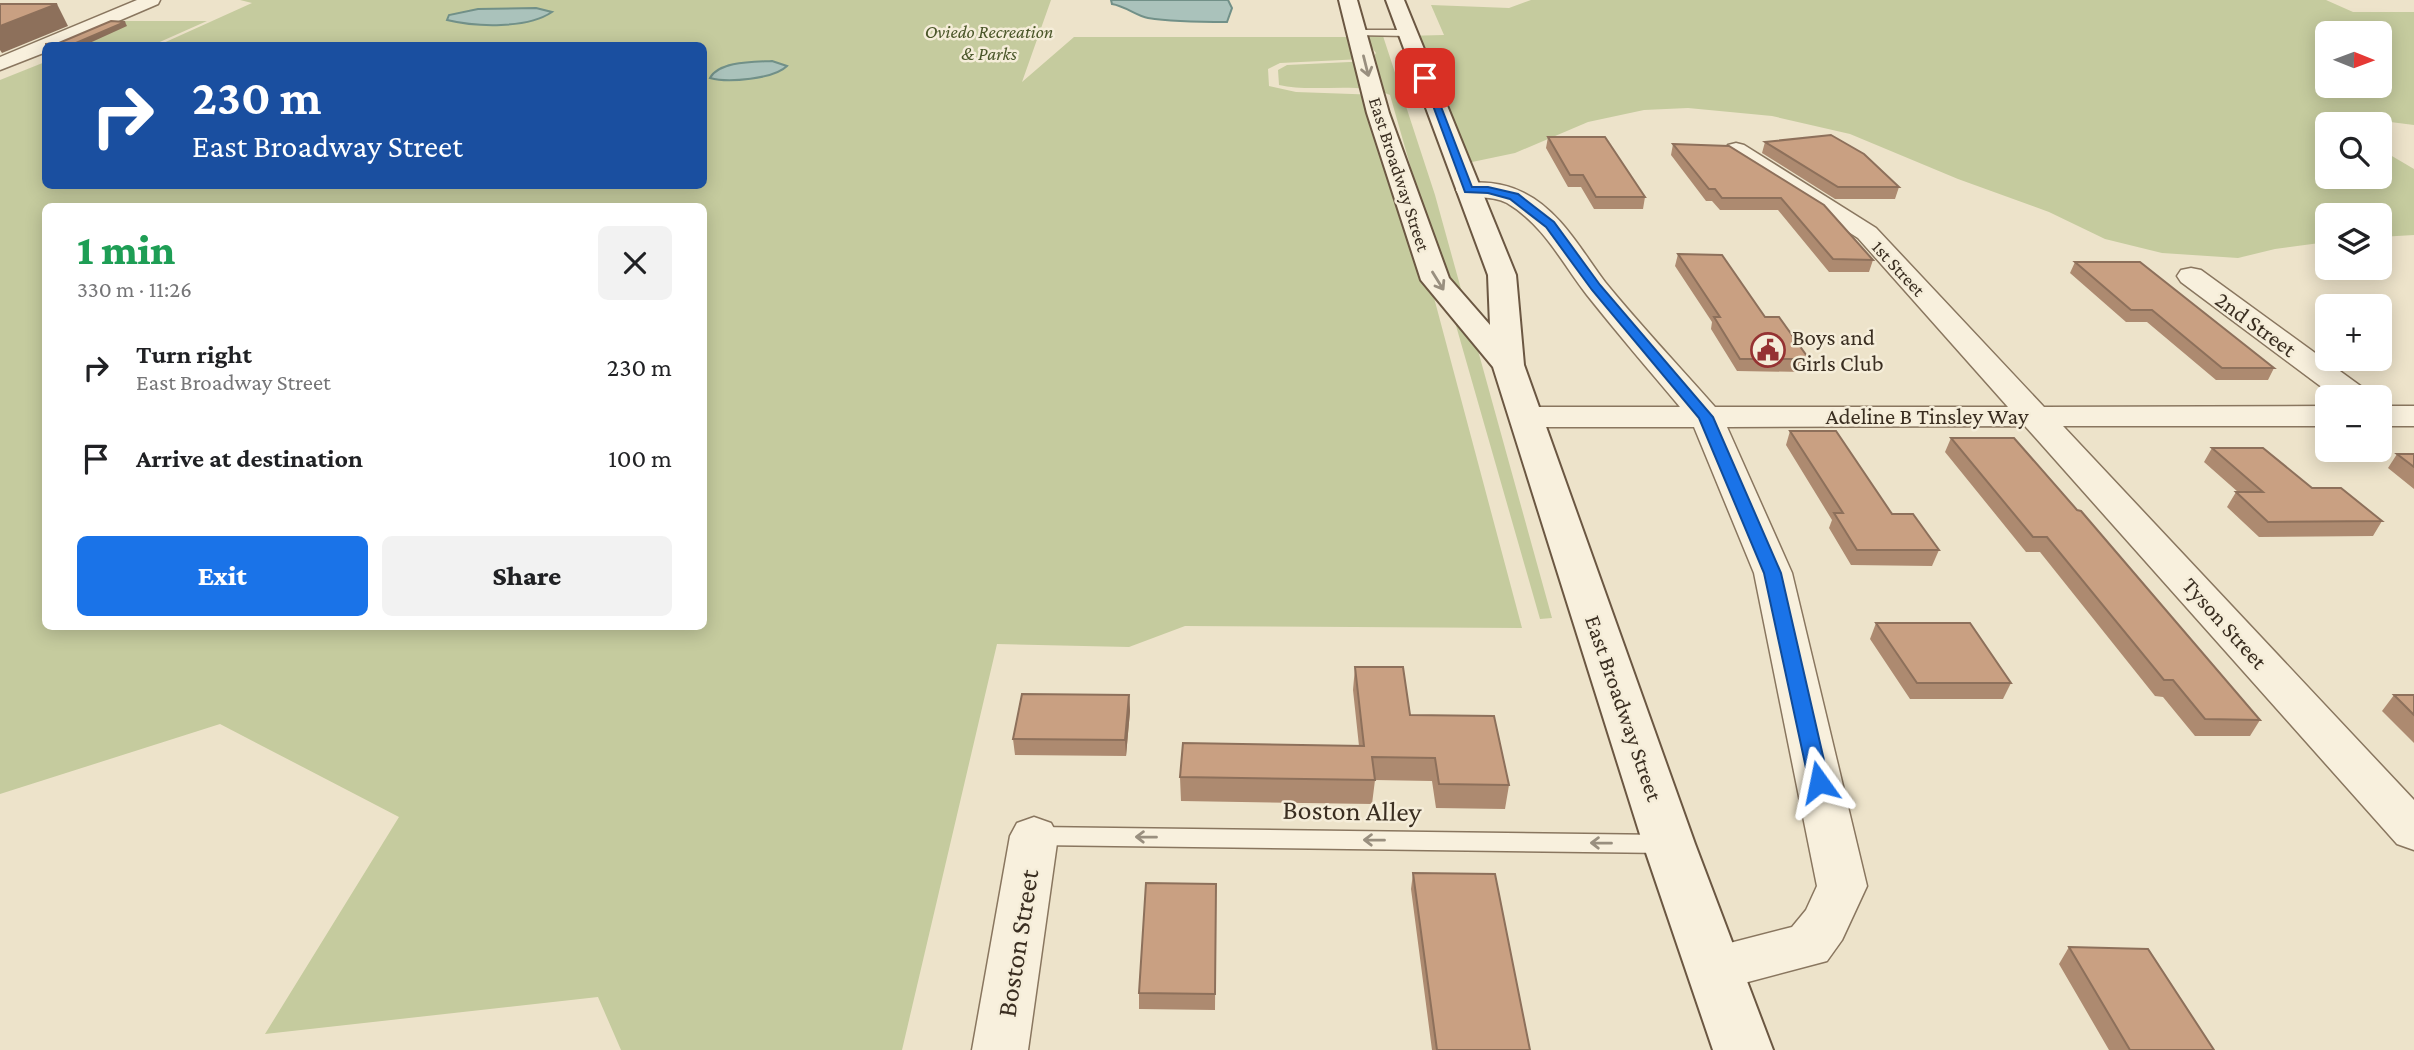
<!DOCTYPE html>
<html lang="en">
<head>
<meta charset="utf-8">
<style>
	:root { --surface:#fff; --page:#f2f2f2; --text:#202124; --muted:#757577; --accent:#1a73e8 }
	body { margin:0; font-family:"Crimson Pro",serif; background:var(--page); color:var(--text); height:100vh; display:flex; flex-direction:column; font-size:26px; white-space:nowrap }
	* { box-sizing:border-box; margin:0 }
	p { font-size:23px; color:var(--muted) }
	.icon { flex:none; width:38px; height:38px; fill:none; stroke:currentColor; stroke-width:2; stroke-linecap:round; stroke-linejoin:round }
	.map { position:relative; flex:1; overflow:hidden }
	.details { position:absolute; left:42px; top:203px; width:665px; height:427px; display:flex; flex-direction:column; background:var(--surface); border-radius:10px; box-shadow:0 4px 18px #0003 }
	.details>* { flex:none }
	.hud { position:absolute; left:42px; top:42px; width:665px; height:147px; border-radius:10px; box-shadow:0 4px 18px #0003; background:#1a4fa0; color:#fff; overflow:hidden }
	.needle { width:46px; rotate:91deg }
	.buttons { position:absolute; left:2315px; top:21px; display:grid; gap:14px }
	.buttons a { display:grid; place-items:center; width:77px; height:77px; border-radius:10px; background:var(--surface); box-shadow:0 4px 18px #0003; font-size:35px }
	.pin { position:absolute; display:grid; place-items:center; width:60px; height:60px; color:#fff; margin:-30px; border-radius:14px; box-shadow:0 4px 10px #0006 }
	.me { position:absolute; width:77px; margin:-38px; rotate:348deg; stroke-linejoin:round; filter:drop-shadow(0 0 5px #0008) }
	.turn { display:flex; align-items:center; gap:24px; height:147px; padding:0 35px; font-size:32px }
	.turn .icon { width:91px; height:91px; stroke-width:2.5 }
	.turn b { display:block; font-size:49px; line-height:60px }
	.round { display:grid; place-items:center; flex:none; width:74px; height:74px; border-radius:10px; background:var(--page) }
	.overview { display:flex; align-items:center; justify-content:space-between; height:119px; padding:0 35px }
	h1 { font-size:42px; font-weight:800; line-height:52px; color:#1e9e55 }
	.action { display:flex; gap:14px; margin-top:auto; padding:14px 35px }
	.action a { flex:1; height:80px; border-radius:10px; background:var(--accent); color:#fff; font-size:28px; font-weight:800; line-height:80px; text-align:center }
	.action a+a { background:var(--page); color:var(--text) }
	ul { padding:0; list-style:none }
	li { display:flex; align-items:center; gap:21px; height:91px; padding:0 35px }
	li div { flex:1 }
	li b { display:block; font-size:26px }
	li em { font-style:normal }
	.map>svg:first-child { display:block }
	.green { fill:#c5cb9e; fill-rule:evenodd }
	.water { fill:#aac2bb; stroke:#719088; stroke-width:2 }
	.lines { fill:none; stroke-linecap:round; stroke-linejoin:round }
	.service-casing { stroke:#89765f; stroke-width:3 }
	.minor-casing { stroke:#89765f; stroke-width:3 }
	.secondary-casing { stroke:#6b5742; stroke-width:4 }
	.service { fill:#f8f0dd; fill-rule:evenodd }
	.minor { fill:#f8f0dd; fill-rule:evenodd }
	.secondary { fill:#f8f0dd; fill-rule:evenodd }
	.wall { fill:#ad8a70 }
	.shaded-wall { fill:#8d705b }
	.building { fill:#c9a082; stroke:#8d705b; stroke-width:2 }
	.oneway { stroke:#998f7f }
	.route { fill:#1a73e8; stroke:#114b97; stroke-width:2 }
	.labels { text-anchor:middle; stroke-width:5; stroke-linejoin:round; paint-order:stroke }
	.far-park-label { font-size:19px; font-style:italic; fill:#4a5629; stroke:#f5edd9 }
	.far-street-label { font-size:19px; fill:#3a2e21; stroke:#f5edd9 }
	.street-label { font-size:23px; fill:#3a2e21; stroke:#f5edd9 }
	.poi-label { font-size:23px; fill:#3a2e21; stroke:#f5edd9; text-anchor:start }
	.near-street-label { font-size:28px; fill:#3a2e21; stroke:#f5edd9 }
</style>
</head>
<body>
<div class="map">
<svg width="2414" height="1050" viewBox="0 0 2414 1050">
	<rect width="100%" height="100%" fill="#ede3ca"/>
	<path class="green" d="M240,0h811l-29,82 52,-45h282l7,22 -83,4 -12,6 1,17 27,6 84,3 142,533 -337,-2 -56,21 -132,-3 -95,406h-281l-23,-53 -333,37 134,-217 -179,-93 -220,70v-714l45,-18 1,124h658v-140l-545,-1 93,-42zM46,206h658v420h-658z
		M1531,0h795l27,12h61v113l-55,-7 -1,6h-30v53h52v-28l34,20v66l-34,2v-22h-52l-1,27 -52,7 -37,9 -76,-5 -57,-14 -56,-27 -91,-33 -108,-45 -78,-18 -84,-8 -44,2 -56,12 -73,31 -62,13 -49,-130 40,-1 -13,-30 78,3zM2328,33h52v53h-52z
		M125,21h82l-54,24 -85,1z
		M1363,36h20l52,159 117,423 -12,1 -150,-524c-29,-14 -78,-2 -111,-10l-1,-15 9,-5 84,-4 5,-8z"/>
	<path class="water" d="M1111,0h117l4,8 -5,14c-26,0 -54,0 -79,-4 -11,-2 -23,-12 -36,-14z
		M536,8l16,4c-25,17 -76,15 -105,8l2,-5 29,-6z
		M772,61l15,5c-13,13 -59,17 -77,12 9,-17 44,-16 62,-17z"/>
	<g class="lines">
		<g class="service-casing">
			<path id="service" d="M1357,30h51l4,3 -4,3 -54,-1z
				M1036,827l630,8 8,3 4,6 -4,6 -8,3 -630,-8 -8,-3 -4,-6 4,-6z"/>
		</g>
		<g class="minor-casing">
			<path id="minor" d="M137,0h23l-2,4 -98,42h-14v6l-46,18v-13z
				M1736,143l8,2 132,83 168,179 284,-1v20h-265l351,374v50l-17,-6 -372,-418 -298,1 65,146 75,313 -25,54 -15,21 -113,30 -19,-7 -8,-16 8,-16 97,-25 14,-17 11,-24 -63,-313 -60,-146h-168l-12,-3 -4,-7 4,-7 12,-3h154c-31,-37 -63,-74 -93,-112 -25,-32 -43,-70 -80,-92 -15,-8 -32,-4 -48,-8l-3,-5 3,-5c20,-5 45,-2 63,7 38,18 59,58 83,90 35,43 73,83 110,125h293l-150,-169 -130,-83 -3,-5 3,-5z
				M2191,268l10,2 165,120 5,7h-36l-154,-115 -4,-6 4,-6z
				M2380,406h34v20h-34z
				M1034,817l17,6 7,13 -30,214h-56l38,-214 7,-13z"/>
		</g>
		<g class="secondary-casing">
			<path id="secondary" d="M1339,0h18l32,113 60,165 41,47 -2,-50 -102,-275h18l112,275 8,90 171,479 78,206h-60l-70,-206 -150,-477 -72,-87 -54,-167z"/>
		</g>
		<use href="#service" class="service"/>
		<use href="#minor" class="minor"/>
		<use href="#secondary" class="secondary"/>
	</g>
	<path class="wall" d="M1548,137l97,60 -2,12h-49l-13,-22h-13l-22,-39z
		M1765,142l134,45 -4,12h-60l-73,-46z
		M1673,144l56,2 144,114 -4,12h-40l-51,-62h-58l-8,-9h-6l-35,-46z
		M1678,254l87,63 44,42 -4,13 -68,-1 -26,-42 1,-7 -37,-56z
		M2075,262l199,106 -6,12h-52l-69,-58h-21l-56,-49z
		M1790,431l149,119 -7,16 -81,-1 -22,-37 3,-8 -46,-75z
		M1951,438l309,282 -10,16h-55l-32,-39 -8,-1 -115,-144h-14l-81,-100z
		M2212,448l100,40 70,33 -9,15 -114,1 -32,-30 9,-15h2l-34,-30z
		M2397,454h17v35l-26,-21z
		M1876,623l135,60 -8,16h-93l-40,-60z
		M1355,667l55,48 99,70 -4,24 -69,-1 -4,-27 -57,-1 -3,24 -191,-3 -1,-24 179,-31 -6,-56z
		M1129,695l1,16 -4,45 -111,-1 -2,-16z
		M2394,695h20v48l-32,-32z
		M1413,873l117,177h-98l-21,-161z
		M1216,884l-1,126 -76,-1v-16z
		M2069,947l145,103h-105l-50,-86z"/>
	<path class="shaded-wall" d="M57,4l11,22 -66,27 -2,-3v-24z
		M125,22l2,4 -44,20h-14z
		M1129,695l1,16 -4,45 -1,-16z"/>
	<path class="building" d="M0,4h57l-57,22z
		M111,21l14,1 -56,24h-23v-2l13,-1z
		M1831,135l33,19 35,33h-61l-73,-45z
		M1548,137h57l40,60h-49l-13,-22h-13z
		M1673,144l56,2 95,59 49,55 -40,-1 -52,-61h-59l-7,-9h-6z
		M1678,254l44,1 43,62h14l30,42h-69l-26,-42h6z
		M2075,262h65l134,106h-52l-70,-58h-21z
		M1790,431h46l56,83h21l26,36h-82l-23,-37h9z
		M1951,438h63l63,72 4,1 179,209 -55,-1 -32,-39h-9l-117,-143h-14z
		M2212,448h51l49,40h29l41,33 -114,1 -32,-30h27z
		M2397,454h17v13z
		M1876,623h94l41,60h-94z
		M1355,667h48l7,48 84,1 15,69 -70,-1 -4,-26 -63,-1 3,23 -195,-3 3,-34 181,3z
		M1022,694l107,1 -4,45 -112,-1z
		M2394,695h20v20z
		M1413,873l82,1 35,176h-93z
		M1146,883l70,1 -1,110 -76,-1z
		M2069,947l79,2 66,101h-84z"/>
	<defs><path id="oneway-shaft" d="M-6 0H5M1.5-3L5.5 0L1.5 3" fill="none" stroke-width="1.6" stroke-linecap="round" stroke-linejoin="round" transform="scale(1.75)"/></defs>
	<g class="oneway">
		<use href="#oneway-shaft" transform="translate(1366 66) rotate(76)"/>
		<use href="#oneway-shaft" transform="translate(1438 281) rotate(58)"/>
		<use href="#oneway-shaft" transform="translate(1146 837) rotate(-179)"/>
		<use href="#oneway-shaft" transform="translate(1374 840) rotate(-179)"/>
		<use href="#oneway-shaft" transform="translate(1601 843) rotate(-179)"/>
	</g>
	<path class="route" d="M1422,76l8,2 42,109h16l30,7 36,28 46,63 113,132 68,156 48,209 -3,5 -7,2 -8,-2 -2,-5 -45,-209 -65,-155 -107,-128 -46,-63 -36,-28 -22,-6 -23,-1z"/>
	<defs>
		<g id="civic-ring" transform="scale(1.75)"><circle r="9.5" fill="#f5edd9" stroke="#953232" stroke-width="1.5"/><path d="M-.6-6.5H3V-4.5H.6V-3L4-1V1h2V6H-6V1h2V-1L-.6-3ZM-1.2 2.5V6h2.4V2.5Z" fill="#953232"/></g>
	</defs>
	<g fill-rule="evenodd">
		<use href="#civic-ring" x="1768" y="350"/>
	</g>
	<g class="labels">
		<g class="far-park-label">
			<text x="989" y="38">Oviedo Recreation<tspan x="989" dy="22">&amp; Parks</tspan></text>
		</g>
		<g class="far-street-label">
			<text transform="translate(1400 174) rotate(72)" y="7">East Broadway Street</text>
			<text transform="translate(1899 268) rotate(47)" y="7">1st Street</text>
		</g>
		<g class="street-label">
			<text transform="translate(2256 324) rotate(36)" y="8">2nd Street</text>
			<text x="1927" y="424">Adeline B Tinsley Way</text>
			<text transform="translate(2225 623) rotate(48)" y="8">Tyson Street</text>
			<text transform="translate(1624 708) rotate(71)" y="8">East Broadway Street</text>
		</g>
		<g class="poi-label">
			<text x="1792" y="345">Boys and<tspan x="1792" dy="26">Girls Club</tspan></text>
		</g>
		<g class="near-street-label">
			<text transform="translate(1352 810) rotate(1)" y="10">Boston Alley</text>
			<text transform="translate(1017 943) rotate(-81)" y="10">Boston Street</text>
		</g>
	</g>
</svg>
<div class="buttons">
<a><svg class="needle" viewBox="-14 -14 28 28"><path d="M0-13l5 13h-10z" fill="#e53935"/><path d="M0 13l5-13h-10z" fill="#757577"/></svg></a>
<a><svg class="icon" aria-label="search" viewBox="0 0 24 24"><circle cx="10" cy="10" r="6"/><path d="M15 15l6 6"/></svg></a>
<a><svg class="icon" aria-label="layers" viewBox="0 0 24 24"><path d="M12 4l9 5-9 5-9-5zM3 14l9 5 9-5"/></svg></a>
<a>+</a>
<a>−</a>
</div>
<div class="pin" style="left:1425px;top:78px;background:#d93025"><svg class="icon" aria-label="arrive" viewBox="0 0 24 24"><path d="M6 21V4h12l-3 4 3 4H6"/></svg></div>
<svg class="me" style="left:1819px;top:782px" viewBox="-20 -20 40 40"><path d="M0-17L14 15 0 8-14 15z" fill="#1a73e8" stroke="#fff" stroke-width="4"/></svg>
<div class="hud">
<div class="turn"><svg class="icon" aria-label="right" viewBox="0 0 24 24"><path d="M7 20v-9h11M14 6l5 5-5 5"/></svg><div><b>230 m</b>East Broadway Street</div></div>
</div>
<section class="details">
<div class="overview"><div><h1>1 min</h1><p>330 m · 11:26</p></div><a class="round"><svg class="icon" aria-label="close" viewBox="0 0 24 24"><path d="M6 6l12 12M18 6L6 18"/></svg></a></div>
<ul>
<li><svg class="icon" aria-label="right" viewBox="0 0 24 24"><path d="M7 20v-9h11M14 6l5 5-5 5"/></svg><div><b>Turn right</b><p>East Broadway Street</p></div><em>230 m</em></li>
<li><svg class="icon" aria-label="arrive" viewBox="0 0 24 24"><path d="M6 21V4h12l-3 4 3 4H6"/></svg><div><b>Arrive at destination</b></div><em>100 m</em></li>
</ul>
<div class="action"><a>Exit</a><a>Share</a></div>
</section>
</div>
</body>
</html>
